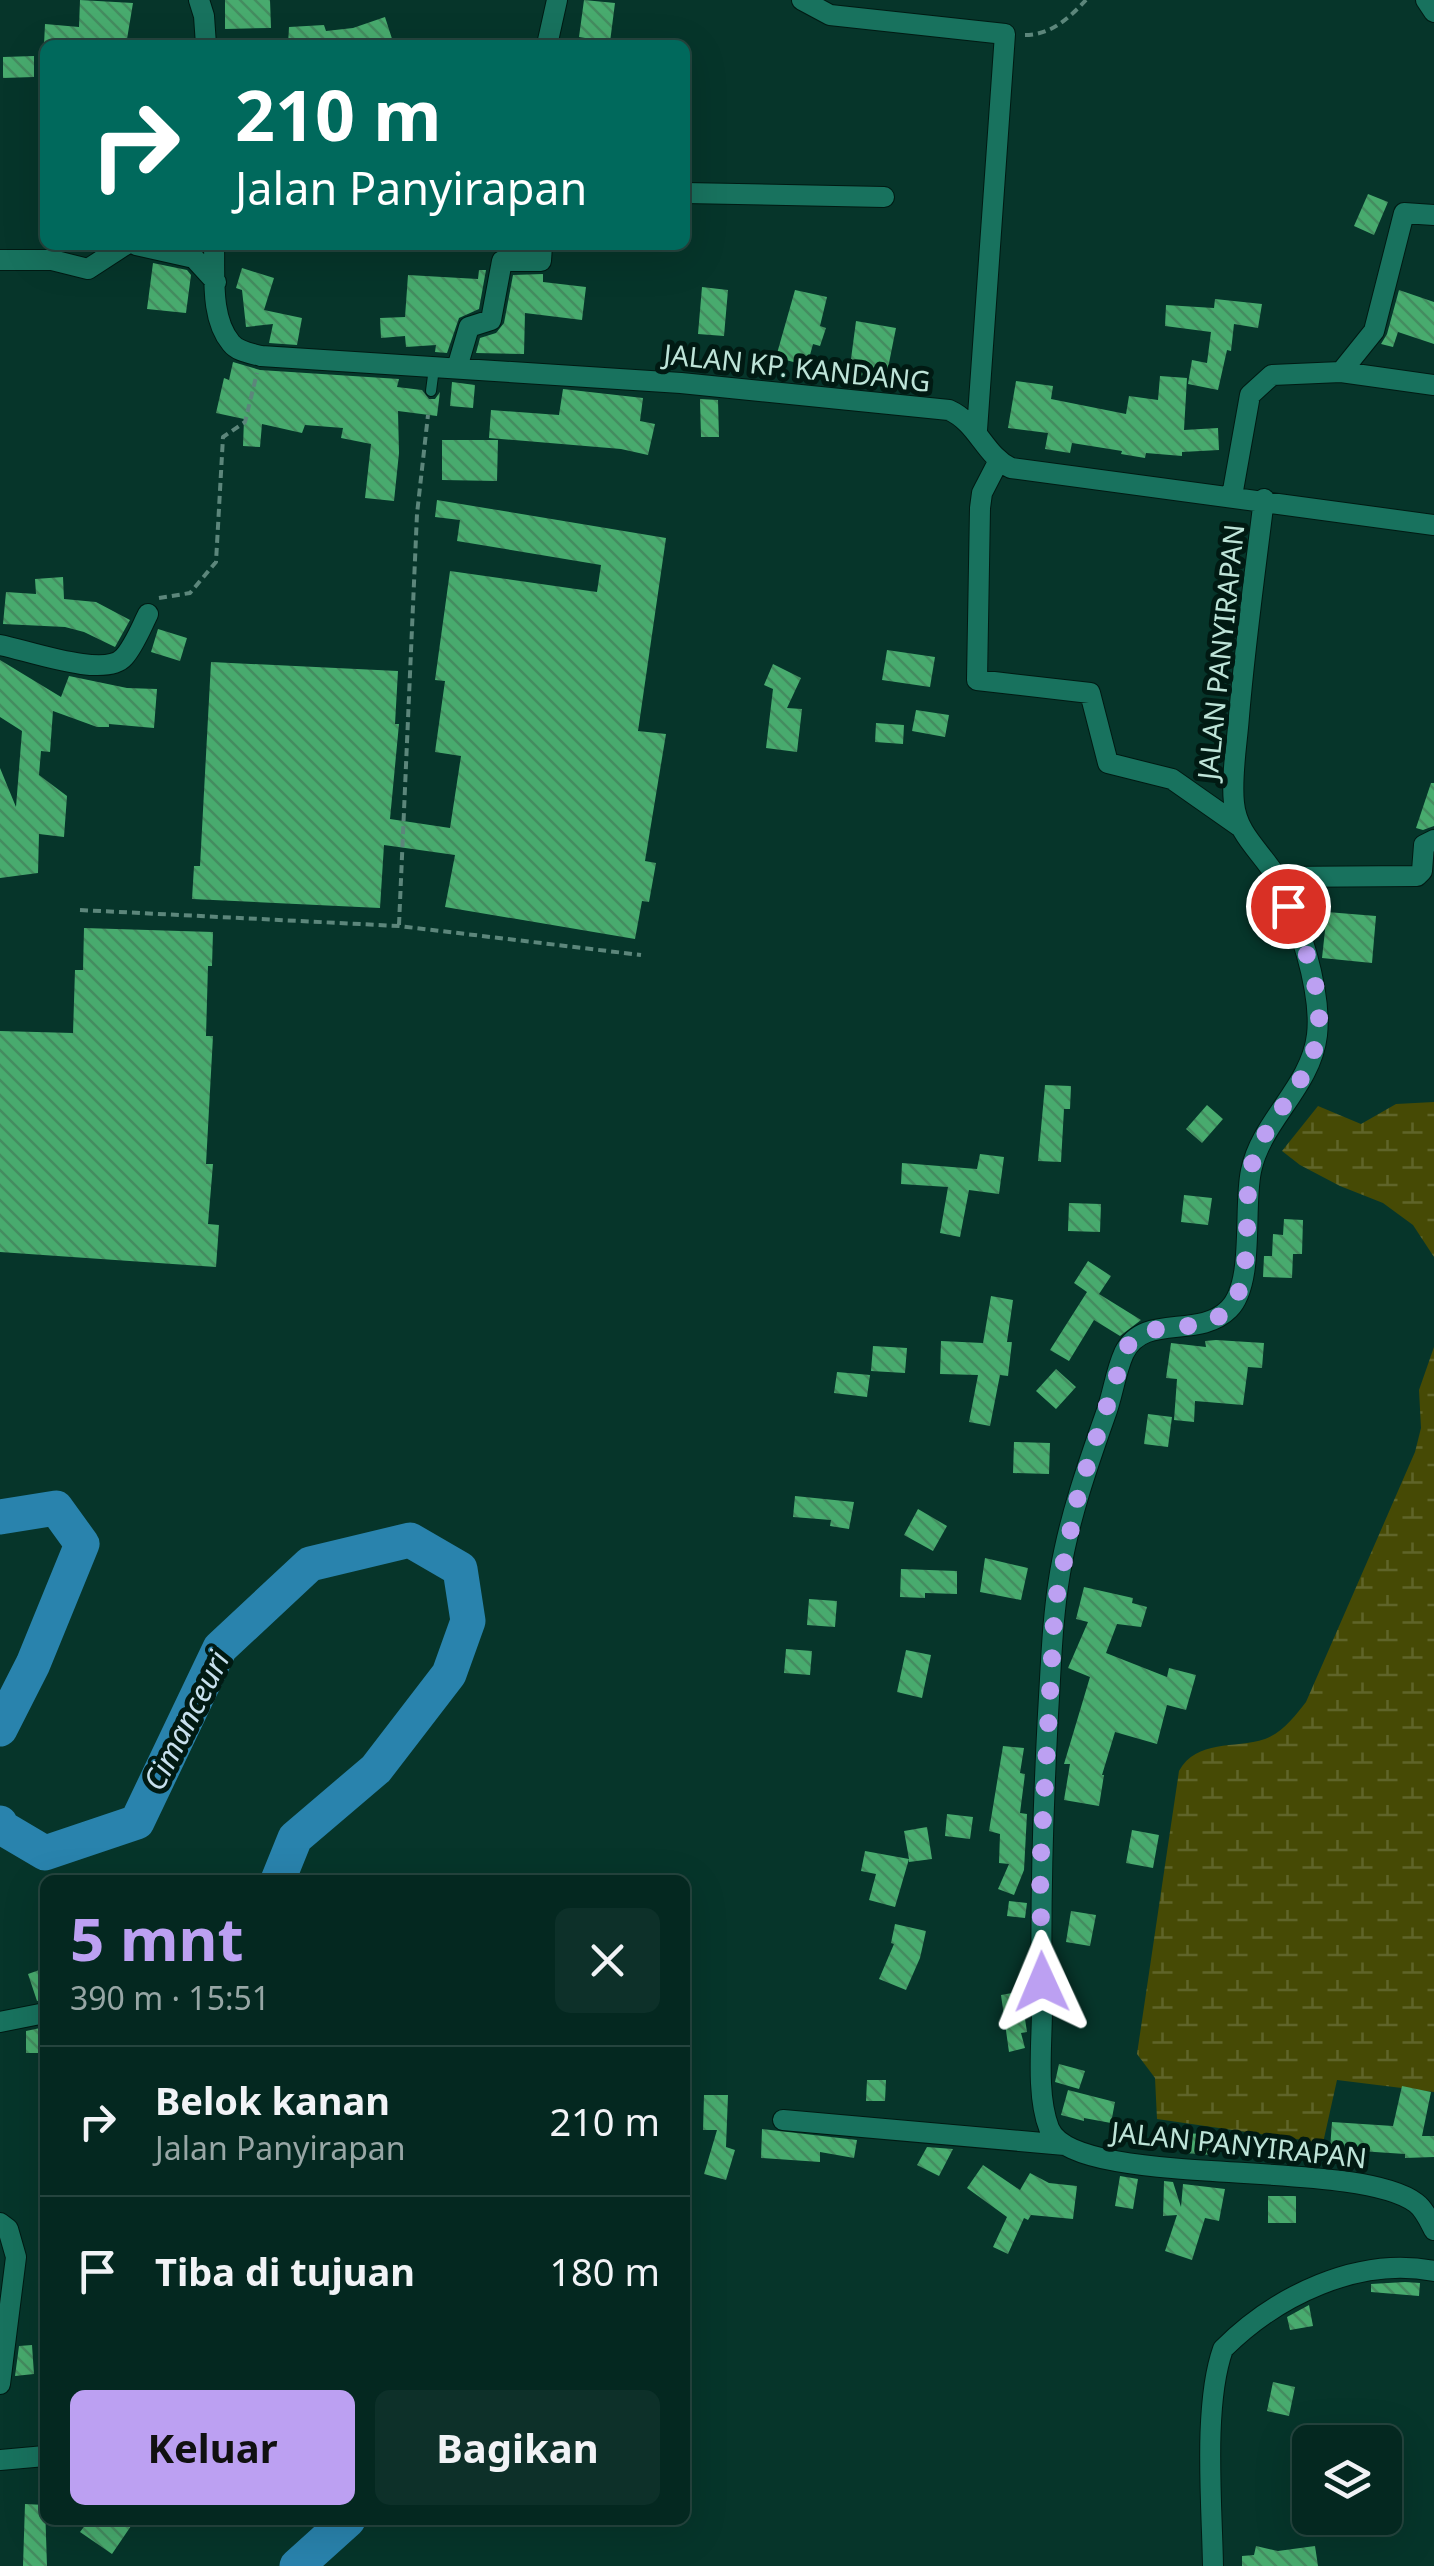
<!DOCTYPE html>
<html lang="id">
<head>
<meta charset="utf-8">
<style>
	:root { --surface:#042820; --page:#0d3029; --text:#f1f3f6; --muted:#97a6a5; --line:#25443e; --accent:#bca0f2 }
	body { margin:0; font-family:"Noto Sans",sans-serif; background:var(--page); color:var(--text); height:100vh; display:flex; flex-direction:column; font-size:38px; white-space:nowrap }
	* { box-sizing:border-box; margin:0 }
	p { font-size:32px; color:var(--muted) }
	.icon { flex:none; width:55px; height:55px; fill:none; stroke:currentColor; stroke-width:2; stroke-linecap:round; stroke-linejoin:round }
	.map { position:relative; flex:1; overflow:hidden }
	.panel { position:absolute; left:40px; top:1875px; width:650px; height:650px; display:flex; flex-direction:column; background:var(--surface); border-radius:15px; box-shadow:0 10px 40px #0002,0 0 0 2px var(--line) }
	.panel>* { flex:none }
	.banner { position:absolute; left:40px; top:40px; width:650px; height:210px; border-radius:15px; box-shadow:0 10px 40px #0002,0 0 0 2px var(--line); background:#00695c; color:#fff; overflow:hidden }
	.tools { position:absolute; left:1292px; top:2425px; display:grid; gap:20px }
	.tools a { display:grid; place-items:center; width:110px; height:110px; border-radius:15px; background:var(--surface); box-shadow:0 10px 40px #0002,0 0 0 2px var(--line); font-size:50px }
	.pin { position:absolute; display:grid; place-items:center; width:85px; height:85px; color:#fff; margin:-42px; border:5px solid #fff; border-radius:50%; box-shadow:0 2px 10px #0007 }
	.me { position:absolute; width:110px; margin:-55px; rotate:359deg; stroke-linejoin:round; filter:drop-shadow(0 0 8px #0008) }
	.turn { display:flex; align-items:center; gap:35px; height:210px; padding:0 30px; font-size:45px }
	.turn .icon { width:130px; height:130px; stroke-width:2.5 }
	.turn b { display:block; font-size:70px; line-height:85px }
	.round { display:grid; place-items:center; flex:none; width:105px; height:105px; border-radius:15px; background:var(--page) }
	.summary { display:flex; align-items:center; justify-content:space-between; height:170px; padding:0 30px }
	h1 { font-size:60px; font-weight:700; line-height:75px; color:var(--accent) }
	.primary-button { display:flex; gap:20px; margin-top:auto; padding:20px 30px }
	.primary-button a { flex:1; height:115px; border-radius:15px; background:var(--accent); color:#111; font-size:40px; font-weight:700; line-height:115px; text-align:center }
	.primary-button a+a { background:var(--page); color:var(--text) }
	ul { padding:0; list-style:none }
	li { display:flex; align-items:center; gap:30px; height:150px; padding:0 30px; border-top:2px solid var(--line) }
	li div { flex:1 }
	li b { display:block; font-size:38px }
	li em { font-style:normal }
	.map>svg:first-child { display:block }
	.wetland { fill:url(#wetland-marsh) }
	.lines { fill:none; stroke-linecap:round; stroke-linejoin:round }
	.river { stroke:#2983ad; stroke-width:35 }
	.building { fill:url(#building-back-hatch) }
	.service-casing { stroke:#011a13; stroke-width:12 }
	.minor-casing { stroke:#011a13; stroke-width:22 }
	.path { stroke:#5c867b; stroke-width:4; stroke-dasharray:8 5; stroke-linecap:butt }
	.service { stroke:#18725e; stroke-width:10 }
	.minor { stroke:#18725e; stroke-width:20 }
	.route { stroke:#bca0f2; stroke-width:18; stroke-dasharray:0 32.4 }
	.labels { text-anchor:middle; stroke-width:10; stroke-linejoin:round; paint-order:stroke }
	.street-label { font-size:28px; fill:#bee4d8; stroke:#011a13 }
	.water-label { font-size:30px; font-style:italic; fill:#c8e0ee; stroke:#011a13 }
</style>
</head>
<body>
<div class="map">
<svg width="1434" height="2566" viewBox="0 0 1434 2566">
	<defs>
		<pattern id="wetland-marsh" width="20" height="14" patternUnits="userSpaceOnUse" patternTransform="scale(2.5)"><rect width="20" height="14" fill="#464a05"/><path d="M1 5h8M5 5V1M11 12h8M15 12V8" fill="none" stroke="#5f6429"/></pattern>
		<pattern id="building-back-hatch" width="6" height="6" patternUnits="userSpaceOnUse" patternTransform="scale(2.5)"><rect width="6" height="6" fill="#48ab6e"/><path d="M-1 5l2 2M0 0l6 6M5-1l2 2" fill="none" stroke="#448c60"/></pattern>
	</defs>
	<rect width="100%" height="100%" fill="#06352a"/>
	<path class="wetland" d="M1434,1102v155l-21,-32 -30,-22 -43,-17 -40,-21 -18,-14 36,-45 43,18 35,-20z
		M1434,1347v745l-97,-12 -14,63 -166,-24 -2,-41 -18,-24 42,-283c18,-32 55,-22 86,-32 17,-6 31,-24 41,-37l109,-250 6,-24 -2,-38z"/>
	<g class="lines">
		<path class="river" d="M0,1517l56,-9 26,36 -49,120 -33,65
			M0,1823l1,4 44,26 92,-31 83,-174 90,-84 100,-24 50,29 8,52 -19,53 -73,95 -81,69 -17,42
			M297,2566l51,-46"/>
	</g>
	<path class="building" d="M80,0l53,3 -7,42h-82l1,-21 34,3z
		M225,0h45l1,28 -46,1z
		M584,0l31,3 -5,39 -31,-5z
		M385,17l9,28h-106l1,-18 35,-2 2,6 27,-3z
		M34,56v21l-31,1v-21z
		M1368,194l20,8 -14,33 -20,-9z
		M153,263l34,7 4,5 -5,38 -39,-4z
		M242,268l32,10 -10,32 38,8 -5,27 -28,-2 4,-19 -27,3 -4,-37 -6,-2z
		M479,270h7l-7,39 -20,9 -12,35 -12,-1 1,-7 -30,2 -1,-11 -24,2 -1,-20 25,-1 3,-42 70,4z
		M543,274v8l43,5 -4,33 -57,-7 -1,41 -48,-1 4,-15 16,-5 8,-10 9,-48z
		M702,287l26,3 -4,46 -26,-2z
		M795,290l32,7 -7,29 6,2 -6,18 -7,-2 -6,22 -31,-9z
		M1399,290l35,12v42l-36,-12 -5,15 -12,-3 6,-10z
		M1215,299l47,5 -4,24 -24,-4 -3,27 -4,-1 -9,40 -30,-6 4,-24 15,3 4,-31 -46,-6 1,-21 48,3z
		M856,321l40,7 -10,50 -37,-4z
		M233,362l27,8 139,9 -2,8 25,3 7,9h6l5,-7 -3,24 -39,-5 1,42 -5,48 -29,-3 6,-54 -30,-6 2,-10 -38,-3 -3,8 -40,-9 -2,23 -17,-1 1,-27 -28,-6 8,-35 5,2z
		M1160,376l27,2 -3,52 34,-2 1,22 -37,2v4l-36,-3 -1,5 -24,-4 1,-3 -50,-8 -2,10 -25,-4 3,-16 -40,-5 8,-47 37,5 -2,13 75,15 3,-18 29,4z
		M452,382l23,3 -2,23 -23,-2z
		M563,389l80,9 -3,23 15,3 -7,31 -27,-6 -132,-11 2,-28 68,5z
		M700,399l18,1 1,37h-18z
		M442,440h56l-1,41 -55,-1z
		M437,500l229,38 -28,193 28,3 -21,127 11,2 -7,39 -7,-1 -7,38 -190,-32 10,-52 -71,-10 -4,63 -188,-9 2,-33h6l11,-204 187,9 -3,53h4l-9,95 60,9 11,-72 -26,-4 10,-71 -10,-1 15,-109 147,21 4,-27 -144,-24 3,-21 -25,-3z
		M63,577l1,22 32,3 34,18 -15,27 -31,-15 -19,-5 -62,-3 3,-32 30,2 -1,-15z
		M158,629l29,9 -7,23 -29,-9z
		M887,650l48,7 -5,30 -48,-7z
		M0,660l61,37 8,-21 58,12 30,1 -3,39 -45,-4v3h-12l-44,-16 -3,41 -9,-1 -2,24 28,21 -3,41 -25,-3 -1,39 -38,5v-110l16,39 6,-76 -22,-14z
		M773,664l28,14 -14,30 15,1 -5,43 -31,-4 7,-59 -9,-4z
		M916,710l33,5 -4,22 -33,-6z
		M876,723l28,2 -1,19 -28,-2z
		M1431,783h3v43l-11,4 -7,-2z
		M1327,912l49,4 -4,47 -50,-5z
		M84,928l129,4 -1,34h-4l-2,70h7l-7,128h7l-5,60 11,1 -3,42 -216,-15v-221l73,2 2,-63h8z
		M1045,1085l26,1 -1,23h-6l-3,53 -23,-1z
		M1207,1105l16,14 -21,24 -16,-14z
		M980,1154l24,3 -5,37 -30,-4 -9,47 -20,-4 8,-46 -47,-3 1,-21 75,6z
		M1184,1195l28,3 -4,27 -27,-3z
		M1069,1203l32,1 -1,28 -32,-1z
		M1284,1219l19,1 -1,34h-9l-1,24 -29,-1 1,-21h8l1,-22 10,1z
		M1088,1261l23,15 -12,18 42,26 -21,16 -26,-16 -25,41 -19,-11 37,-58 -13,-9z
		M991,1296l22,4 -6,42h5l-4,34 -8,-1 -10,51 -21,-4 9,-47 -38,-1 1,-33 42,2z
		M1216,1340l48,3 -2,25 -14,-1 -5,38 -48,-4 -1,21 -20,-2 3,-41 -11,-1 5,-35 35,4 -1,-6z
		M873,1346l34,2 -2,25 -34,-2z
		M1056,1369l20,18 -20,22 -20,-18z
		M837,1372l33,3 -3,22 -33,-4z
		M1148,1414l24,3 -4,30 -24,-3z
		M1014,1442l36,1 -1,31 -36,-1z
		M795,1496l59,6 -5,27 -19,-3 1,-6 -38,-3z
		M918,1509l29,17 -14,25 -29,-16z
		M985,1558l43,10 -7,32 -41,-8z
		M901,1569l56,2v23l-32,-1v5l-25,-1z
		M1084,1587l49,11 -1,5 15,4 -6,20 -24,-3 -11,29 61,24 2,-9 27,7 -10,35 -19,-5 -10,39 -42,-12 -13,43h2l-5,31 -35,-6 6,-36h-6l26,-87 -22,-9 20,-46 -12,-3z
		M809,1599l28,2 -2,26 -28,-2z
		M786,1649l26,2 -2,24 -26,-2z
		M906,1650l25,5 -9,43 -25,-6z
		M1003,1746l21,2 -4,25 5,1 -5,39 7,1 -3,56 -10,25 -16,-6 11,-25 -10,-1 1,-29 -11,-3z
		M947,1814l26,3 -3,22 -25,-3z
		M927,1827l5,32 -23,3v-3l-14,48 -26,-7 7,-26 -15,-3 4,-20 44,8 -5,-28z
		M1132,1830l27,5 -6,33 -27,-5z
		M1009,1901l18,2 -2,15 -18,-2z
		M1071,1911l25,4 -6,31 -24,-4z
		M895,1924l31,7 -6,27 -14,32 -27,-11 15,-35 -3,-1z
		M45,1968v32l-8,1 -9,-27z
		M1012,1993l4,15 7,-2 4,26 -6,1 4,15 -16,4 -8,-57z
		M45,2027v26h-19v-22z
		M1059,2064l26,7 -6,18 -24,-7z
		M867,2080h19l-1,21h-19z
		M1402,2086l29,6 -9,44h12v21l-29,1v-4l-75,-5 2,-27 61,4z
		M1068,2090l47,12 -4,21 -27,-5v3l-23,-6z
		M704,2095h24l-2,52 9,3 -9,30 -22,-6 13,-44h-14z
		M762,2129l95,11 -3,18 -34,-6v10l-59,-4z
		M1187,2133l27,2 -1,20 -28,-2z
		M927,2147l26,2 -14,27 -22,-11z
		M983,2165l37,25 10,-17 19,10 28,3 -4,33 -42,-4 -3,5 -4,-2 -16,36 -15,-7 14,-30 -40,-29z
		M1120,2176l18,3 -5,30 -18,-3z
		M1164,2181l9,1 8,25 2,-23 42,5 -6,32 -14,-3 -13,42 -27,-9 12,-36 -14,1z
		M1268,2196h28v27h-28z
		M1405,2282l15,1 -1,13 -48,-4v-8z
		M1309,2305l4,21 -23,4 -3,-13z
		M32,2345l2,29 -19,2 4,-30z
		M1273,2382l22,5 -6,29 -22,-5z
		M25,2504l20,1 2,61h-24z
		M89,2520h34l8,6 -19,28 -32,-22z
		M1256,2546l22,5 37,-5 3,20h-76v-10l12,-1z"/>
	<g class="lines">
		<g class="service-casing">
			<path id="service" d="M431,391l3,-23"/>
		</g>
		<g class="minor-casing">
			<path id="minor" d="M199,0l5,16 2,29
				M802,0l28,15 175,19 -28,396
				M1426,0l8,12
				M547,45l10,-45
				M685,193l199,4
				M136,245l58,13 22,24
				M214,245c1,30 -4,73 17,98 7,9 19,10 30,13l420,27 268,27c29,13 35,45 62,58l423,57
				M0,260h52l36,9 37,-24
				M457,368l12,-41 22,-7 11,-59h39l1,-16
				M1341,372l93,13
				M998,462l-16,31 -2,15 -3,172 113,13 18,70 64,16 67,47
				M1232,496l18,-101 22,-20 69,-3 33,-41 30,-118 30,2
				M1264,499c-9,73 -19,145 -25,217 -2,28 -8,60 -5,87 3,32 28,49 43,75 21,39 45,113 40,157 -6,52 -56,86 -66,136 -8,37 4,112 -22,138 -31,31 -85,3 -105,44 -9,20 -11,42 -19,63 -18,51 -36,103 -45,157 -8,47 -9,94 -12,141 -5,95 -8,189 -6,284 1,38 -7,94 7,130 26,63 305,28 367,75 8,6 13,17 18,27
				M0,645c27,5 105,34 124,12 10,-11 17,-29 24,-43
				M1276,877l141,-1 5,-5 2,-26 10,-5
				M0,2022l45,-9
				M783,2120l282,25
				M0,2223l8,6 8,28 -16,127
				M0,2460l45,-4
				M1213,2566c-1,-61 -10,-161 10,-217 53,-53 135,-93 211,-78"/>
		</g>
		<path class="path" d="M1025,35c26,0 44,-17 61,-35
			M159,598l31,-5 26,-31 7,-125 22,-15 12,-49
			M80,910l319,16 242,29
			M399,925l18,-411 11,-99"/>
		<use href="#service" class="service"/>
		<use href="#minor" class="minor"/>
	</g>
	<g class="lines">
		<path class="route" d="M1042,1982l-2,-111 15,-267 24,-113 47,-143c26,-35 72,-8 102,-39 28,-28 14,-103 23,-141 12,-48 56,-80 66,-129 9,-41 -13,-95 -29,-133"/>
	</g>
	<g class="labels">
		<g class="street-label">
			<text transform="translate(797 368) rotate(6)" y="10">JALAN KP. KANDANG</text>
			<text transform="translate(1221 652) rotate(-84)" y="10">JALAN PANYIRAPAN</text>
			<text transform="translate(1239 2145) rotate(6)" y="10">JALAN PANYIRAPAN</text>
		</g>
		<g class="water-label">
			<text transform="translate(187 1721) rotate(-63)" y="10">Cimanceuri</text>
		</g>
	</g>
</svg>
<div class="tools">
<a><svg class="icon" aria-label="layers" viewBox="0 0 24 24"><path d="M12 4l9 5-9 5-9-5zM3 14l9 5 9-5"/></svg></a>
</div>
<div class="pin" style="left:1288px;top:906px;background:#d93025"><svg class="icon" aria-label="arrive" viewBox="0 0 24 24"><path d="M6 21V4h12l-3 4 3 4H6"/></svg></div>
<svg class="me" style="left:1042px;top:1982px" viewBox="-20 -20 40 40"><path d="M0-17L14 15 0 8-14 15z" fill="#bca0f2" stroke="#fff" stroke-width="4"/></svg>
<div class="banner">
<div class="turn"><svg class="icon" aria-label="right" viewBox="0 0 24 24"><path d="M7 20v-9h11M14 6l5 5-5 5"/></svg><div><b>210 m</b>Jalan Panyirapan</div></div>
</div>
<section class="panel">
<div class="summary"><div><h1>5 mnt</h1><p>390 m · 15:51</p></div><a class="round"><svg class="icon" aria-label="close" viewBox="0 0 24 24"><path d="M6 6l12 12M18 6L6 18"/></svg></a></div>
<ul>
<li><svg class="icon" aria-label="right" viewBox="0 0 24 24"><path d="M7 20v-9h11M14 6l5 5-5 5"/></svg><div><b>Belok kanan</b><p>Jalan Panyirapan</p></div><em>210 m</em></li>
<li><svg class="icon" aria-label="arrive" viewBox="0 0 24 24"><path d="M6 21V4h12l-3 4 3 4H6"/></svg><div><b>Tiba di tujuan</b></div><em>180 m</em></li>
</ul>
<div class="primary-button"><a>Keluar</a><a>Bagikan</a></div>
</section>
</div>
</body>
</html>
